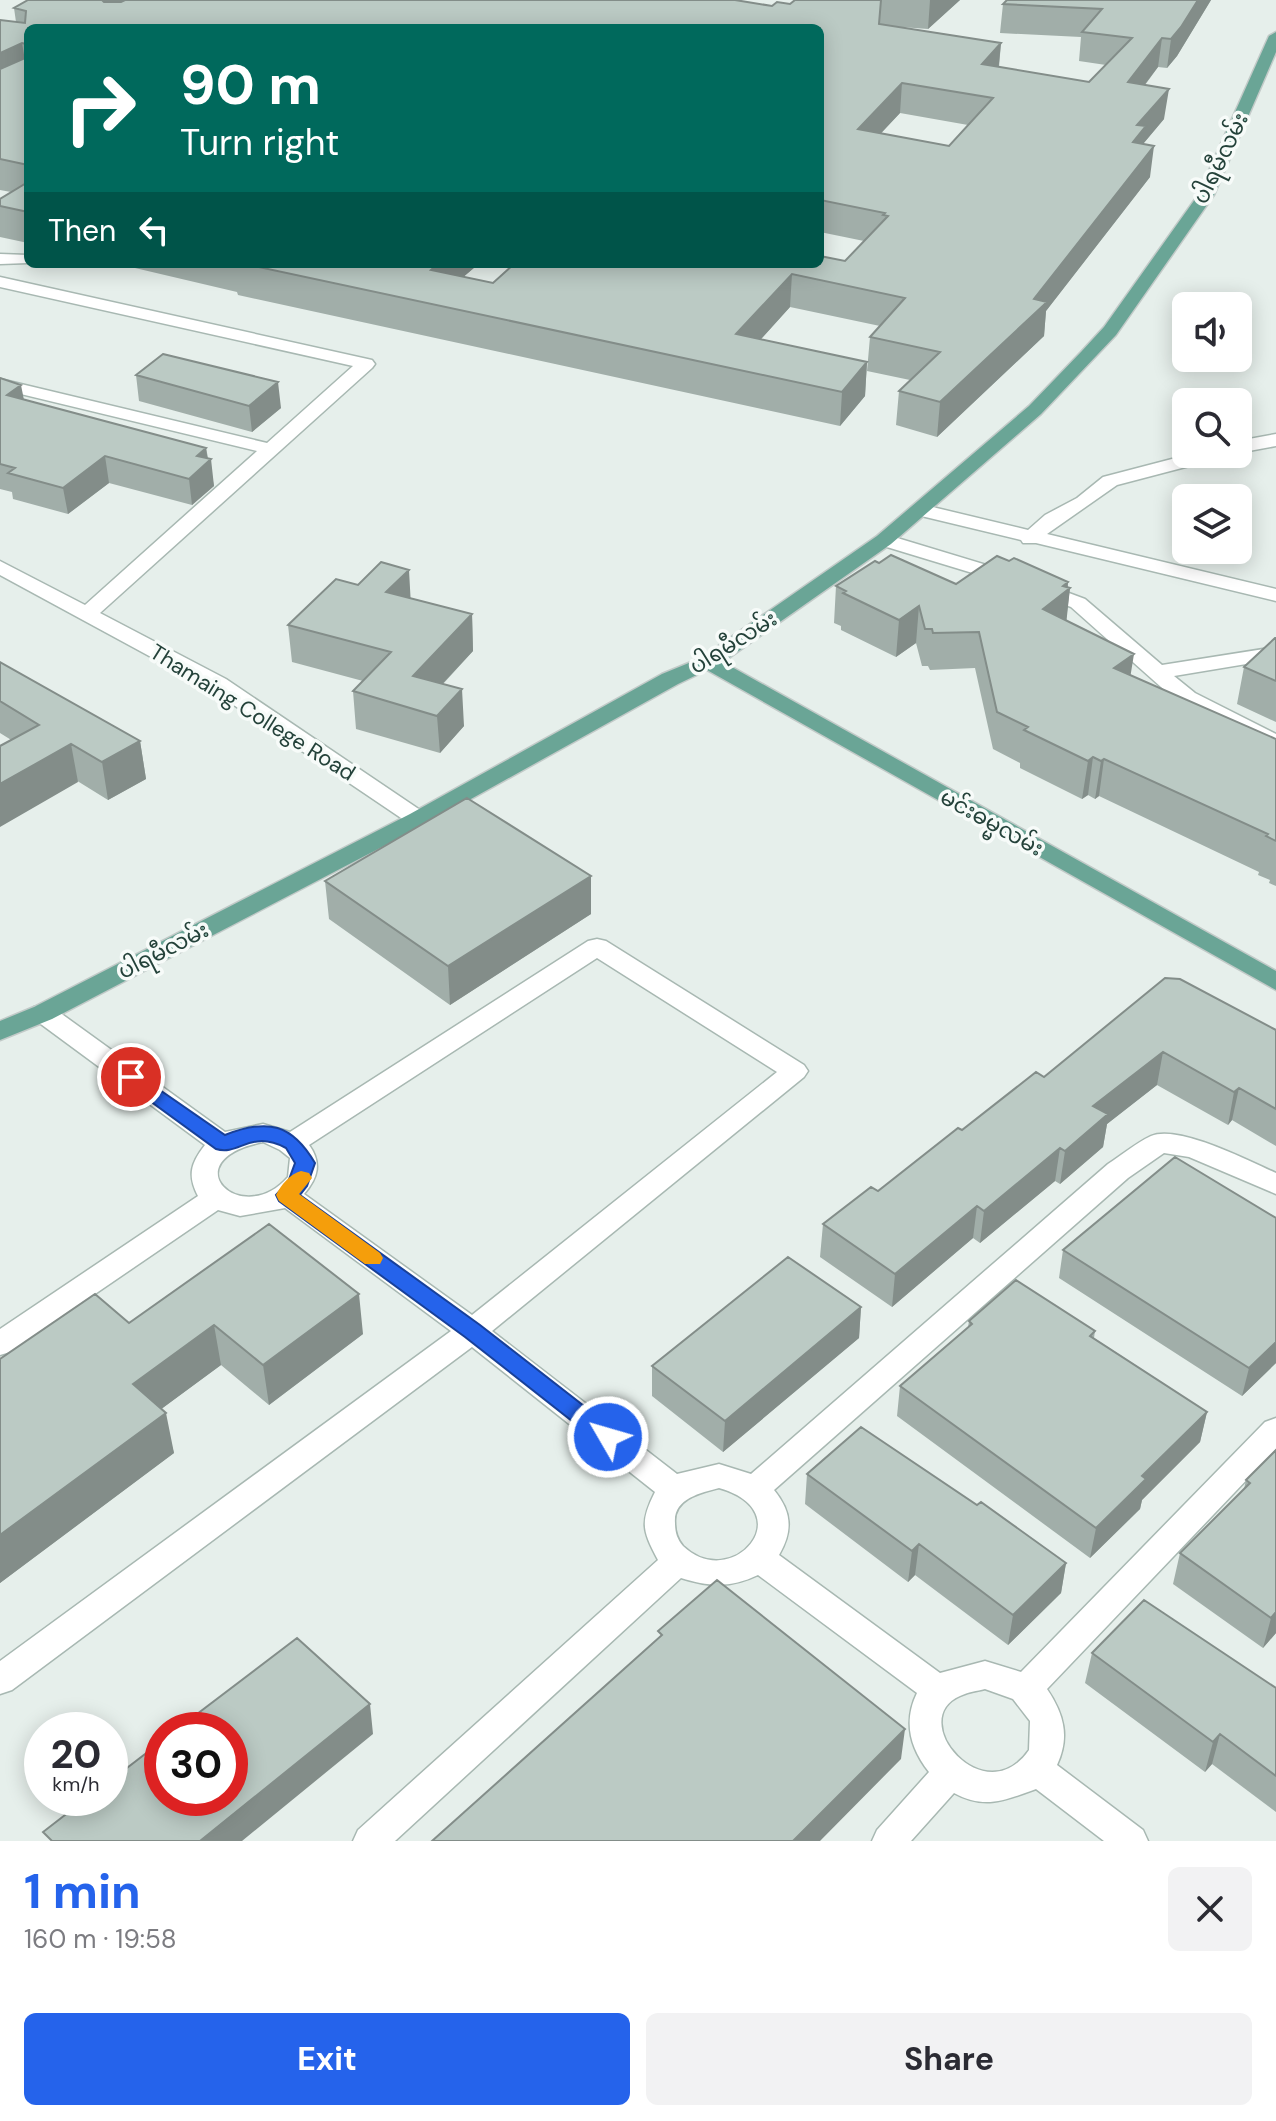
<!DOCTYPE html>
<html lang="en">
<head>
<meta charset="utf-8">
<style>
	:root { --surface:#fff; --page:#f2f2f3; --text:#2b2b33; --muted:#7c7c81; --accent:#2563eb }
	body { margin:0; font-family:"DM Sans","Noto Sans Myanmar",sans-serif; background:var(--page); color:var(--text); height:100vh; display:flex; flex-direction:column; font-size:30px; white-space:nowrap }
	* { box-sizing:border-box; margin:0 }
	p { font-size:26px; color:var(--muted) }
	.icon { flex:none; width:44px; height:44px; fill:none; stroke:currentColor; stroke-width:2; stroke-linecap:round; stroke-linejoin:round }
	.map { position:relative; height:1841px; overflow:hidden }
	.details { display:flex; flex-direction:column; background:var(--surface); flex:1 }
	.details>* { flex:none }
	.guide { position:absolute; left:24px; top:24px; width:800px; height:244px; border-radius:12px; box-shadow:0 4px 20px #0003; background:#00695c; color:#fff; overflow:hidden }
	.tools { position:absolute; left:1172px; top:292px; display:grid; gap:16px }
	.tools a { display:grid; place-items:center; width:80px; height:80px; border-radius:12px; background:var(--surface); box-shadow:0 4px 20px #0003; font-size:40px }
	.speed { position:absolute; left:24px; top:1712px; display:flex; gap:16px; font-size:40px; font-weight:700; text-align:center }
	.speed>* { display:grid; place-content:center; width:104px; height:104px; border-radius:50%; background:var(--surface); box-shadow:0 4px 20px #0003; line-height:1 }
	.speed small { font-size:20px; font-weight:400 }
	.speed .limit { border:12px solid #d22; background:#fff; color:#111 }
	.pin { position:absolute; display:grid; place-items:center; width:68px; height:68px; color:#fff; margin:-34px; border:4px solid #fff; border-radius:50%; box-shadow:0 2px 8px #0007 }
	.me { position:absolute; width:88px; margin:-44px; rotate:308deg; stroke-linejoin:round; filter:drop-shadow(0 0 6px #0008) }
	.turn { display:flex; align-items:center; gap:28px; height:168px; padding:0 24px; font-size:36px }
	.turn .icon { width:104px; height:104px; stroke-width:2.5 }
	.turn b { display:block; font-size:56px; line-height:68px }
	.then { display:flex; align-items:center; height:76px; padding:0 24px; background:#0003; gap:16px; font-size:30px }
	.round { display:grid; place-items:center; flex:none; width:84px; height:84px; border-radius:12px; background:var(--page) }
	.headline { display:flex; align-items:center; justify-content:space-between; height:136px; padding:0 24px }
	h1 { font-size:48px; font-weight:700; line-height:60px; color:var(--accent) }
	.action { display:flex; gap:16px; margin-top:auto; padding:16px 24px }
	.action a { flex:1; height:92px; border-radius:12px; background:var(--accent); color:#fff; font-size:32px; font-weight:700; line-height:92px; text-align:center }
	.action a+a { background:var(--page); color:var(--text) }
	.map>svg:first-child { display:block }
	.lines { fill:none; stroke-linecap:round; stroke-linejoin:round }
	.minor-casing { stroke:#a8b8b2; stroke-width:3 }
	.major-casing { stroke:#c2cac8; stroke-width:3 }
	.minor { fill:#fff; fill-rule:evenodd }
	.major { fill:#6aa596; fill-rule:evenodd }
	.wall { fill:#a1aea9; fill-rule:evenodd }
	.shaded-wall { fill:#838d89 }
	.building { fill:#bbcac4; stroke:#838d89; stroke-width:2; fill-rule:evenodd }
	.route { fill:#2563eb; stroke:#184099; stroke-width:2 }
	.slow { fill:#f59e0b }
	.labels { text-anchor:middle; stroke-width:7; stroke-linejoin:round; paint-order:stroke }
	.street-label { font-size:22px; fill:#24423a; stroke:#f7fbf9 }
</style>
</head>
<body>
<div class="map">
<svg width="1276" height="1841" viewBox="0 0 1276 1841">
	<rect width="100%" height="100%" fill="#e6efeb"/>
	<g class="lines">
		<g class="minor-casing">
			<path id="minor" d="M0,254l28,1v8l-28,1z
				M0,277l372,83 3,4 -3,4 -272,245 126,66 200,135 3,5 -3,5h-16l-200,-135 -210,-114v-14l85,44 172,-154 -257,-62v-10l267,64 86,-77 -353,-79z
				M1276,434v12l-38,7v-12z
				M1191,454h31l-2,4 -103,27 -70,49 229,55v12l-240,-58h-13l-2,-3 -108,-26 -3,-4 10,-6 108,26 17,-15 32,-17 26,-21z
				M884,534l142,43 59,22 77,66 114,-18v12l-102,17 21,17 81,41v16l-97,-47 -108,-96 -59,-22 -135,-41 -3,-4z
				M597,939l9,2 198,124 4,6 -4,6 -312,254 185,143 42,-10 32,10 357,-310c14,-9 28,-21 43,-28 27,-12 98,25 125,37v21l-87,-37 -25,-4 -36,25 -354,312c18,22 19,41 5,65l161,118 45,-12 36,11 244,-250 11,-4v31l-229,240c17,25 23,48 10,76l86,65 5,11h-44l-68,-52c-30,11 -51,21 -82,4l-43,48h-39l5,-11 52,-58c-19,-24 -26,-50 -12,-79l-159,-118c-27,13 -49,12 -77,3l-286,263h-42l5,-11 300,-270c-16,-30 -18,-38 -3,-68l-183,-145 -460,343 -12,4v-33l451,-330 -166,-123 -45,8 -22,-6 -208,142 -10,3v-26l198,-133c-11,-21 -7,-33 7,-51l-171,-126 -4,-6 4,-6 9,-2 9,2 173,125 38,-8 27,8 298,-191zM597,958l180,114 -305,243 -168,-121c14,-16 18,-31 5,-49zM263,1142l17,8 10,8 -2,19c-46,53 -118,-16 -25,-35zM719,1488c84,24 13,105 -36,58 -6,-7 -8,-14 -8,-23 -2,-24 25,-30 44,-35zM985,1689l28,10 17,22 -1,29c-44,64 -124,-30 -69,-54 8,-4 17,-5 25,-7z"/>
		</g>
		<g class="major-casing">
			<path id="major" d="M1276,32v20l-62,143 -98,140 -75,79 -150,130 -168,118 553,309v19l-569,-320 -29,14 -252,140 -374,195 -52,21v-19l34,-14 376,-193 252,-140 39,-16 176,-122 152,-130 52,-54 23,-25 94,-132 71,-159z"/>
		</g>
		<use href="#minor" class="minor"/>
		<use href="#major" class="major"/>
	</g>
	<path class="wall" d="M795,0h165l-32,29 -27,-2 100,16 -2,24 90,15 17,-17 -27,-4 2,-24 -81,-4 3,-29 4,-4h204l-34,56 -10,12 -9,-1 -13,18 19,34 -21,25 7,33 -104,134 -2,25 -107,101 -41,-12 3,-34 11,-11 -43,-9 3,-34 10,-11 -90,-19 -29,32 106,23 -2,34 -25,30 -602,-131 -1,-3 -119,-28h356l1,3 -12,10 30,6 352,-22 19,-20 -44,-9v-204h-792v215l-28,-6v-38l11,-7 -11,-2v-170l16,2 -2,-14 758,-2 18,-2zM900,113l68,12 -19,21 -68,-13z
		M136,375l145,33 -29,24 -113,-31z
		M0,378l24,22 182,48 8,38 -22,19 -83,-22 -41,31 -55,-15 -1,-7 -12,-3z
		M1009,561l59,21v5l2,1 -4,32 65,56 145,63v147l-7,-3 1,-3 -12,-5 1,-3 -160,-76 -4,3 -7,-4 -6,4 -62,-31v-5l-27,-14 -18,-81 -45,2 -2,-4h-6l-6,-23 -20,14 -55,-27v-4l-7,-3 2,-37 120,-2z
		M411,598l61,16 1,37 -30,33 21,42 -24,27 -84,-24 -3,-38 10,-10 -71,-19 -4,-37z
		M1276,638v84l-39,-18 7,-37z
		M0,662l140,79 6,38 -38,21 -108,-67z
		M591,876v38l-141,91 -121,-86 -4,-38z
		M1276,1030v116l-44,-26 -4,5 -71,-40 -50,39 -4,23 -43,37 -5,-3 -75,62 -7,-5 -81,69 -72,-50 3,-33 55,-33 84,-61 82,-53z
		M1276,1218v145l-34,33 -183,-118 4,-28z
		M269,1224l94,110 -94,71 -48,-40 -60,44 13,44 -174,130v-224l129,-36z
		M861,1307l-2,31 -136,114 -71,-56v-30z
		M969,1321l126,10 -1,7 113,74 -7,30 -58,58 -2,9 -50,49 -193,-142 3,-30 68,-59z
		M1276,1450v183l-13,15 -90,-64 7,-31 64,-64 2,-9z
		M807,1474l170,31 89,58 -5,30 -53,52 -93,-70 -7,7 -103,-78z
		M1092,1653l184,35v124l-64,-48 -7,8 -120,-89z"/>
	<path class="shaded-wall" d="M101,0h24l1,13z
		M930,0h30l-32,29z
		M1198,0h13l-34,56 -10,12 4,-29z
		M1162,38l-4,29 -34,45 4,-30z
		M22,43l5,29 -27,14v-33z
		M1001,43l-3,30 -16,-9z
		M902,83l-2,30 -44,47 2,-31z
		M1169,89l-5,30 -21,25 -10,-2 4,-17z
		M1154,146l-4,31 -104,134 -2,25 -107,101 3,-35 94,-103z
		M438,264h36l1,3 -42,36 -2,-33z
		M792,274l-2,33 -55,61 1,-34z
		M867,362l-2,34 -25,30 2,-34z
		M278,382l3,26 -29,24 -3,-26z
		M21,385l5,25 -19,-15z
		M206,448l2,14 3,-3 3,27 -22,19 -3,-26 8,-23z
		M105,456l4,27 -41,31 -5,-26z
		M409,570l2,36 -25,-14z
		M1068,582l-1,9 3,-3 -4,37 -23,-16 20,-23z
		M919,606l-3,37 -20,14 3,-37z
		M472,614l1,37 -55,59 -5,-34z
		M1134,654l-6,37 -14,-23z
		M462,689l2,37 -24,27 -3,-37z
		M140,741l6,38 -38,21 -6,-38z
		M71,744l7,38 -78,45v-43z
		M1093,757l-5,38 -6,4 6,-38z
		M1104,759l-5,37 -4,3 6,-38z
		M591,876v38l-141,91 -2,-39z
		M1163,1052l-6,33 -50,39 -4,23 -43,37 5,-33 28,-45z
		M1239,1088l-7,32 -4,5 6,-33z
		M1060,1148l-5,33 -75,62 4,-32z
		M977,1206l-4,32 -81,69 3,-33z
		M359,1294l4,40 -94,71 -6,-40z
		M861,1307l-2,31 -136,114 2,-31z
		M214,1325l7,40 -80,59 -8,-40z
		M1276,1342v21l-34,33 7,-28z
		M1207,1412l-7,30 -58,58 -2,9 -50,49 6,-30 46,-52z
		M166,1413l8,40 -174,130v-48z
		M919,1544l-4,31 -7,7 4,-31z
		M1066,1563l-5,30 -53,52 5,-30z
		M1276,1612v21l-13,15 8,-30z
		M370,1704l3,30 -131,107h-42z
		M905,1729l-4,30 -81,82h-27z
		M1220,1734l-8,30 -7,8 8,-30z"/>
	<path class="building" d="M28,0h74l2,2h17l4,-2h610l37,6 5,-4 13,2 5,-4h86l-2,24 122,19 -19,21 107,18 43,-44 -50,-6 20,-23 -99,-5 4,-4h191l-17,27 -10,12 -9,-1 -34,44 41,7 -32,36 9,1 -13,16 21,4 -120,153 13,3 -107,100 -41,-11 41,-39 -70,-15 35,-39 -113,-24 -56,60 131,28 -25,30 -597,-128h193l-7,6 62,13 21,-19h306v-8l25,5 43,-45 -5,-1 2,-2 -65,-13v-172h-792v137l-28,-6v-90l25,-11 1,-14 -4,-1 -22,10v-33l25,3 1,-12 -12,-3zM902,83l91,15 -44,48 -91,-17z
		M28,182v30l-28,-6v-7z
		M163,354l115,28 -29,24 -113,-31z
		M0,378l21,7 -14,10 199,53 -9,8 14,3 -22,20 -84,-23 -42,32 -55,-15 7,-5 -15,-4z
		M891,555l65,29 41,-28 12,5 5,-3 54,24 -5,4 7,2 -27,21 91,45 -20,14 162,71v102l-10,-5 2,-2 -164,-75 -3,2 -8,-4 -5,4 -64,-31 4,-3 -31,-15 -18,-80 -46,1 -1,-4h-7l-6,-23 -20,14 -56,-27 3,-2 -10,-5 39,-25 4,2z
		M381,562l28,8 -23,22 86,22 -59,62 49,13 -25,27 -84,-25 38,-39 -103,-27 48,-46 22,6z
		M1275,638h1v43l-32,-14z
		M0,662l140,79 -38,21 -31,-18 -71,40v-38l39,-21 -39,-24z
		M467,798l124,78 -143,90 -123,-85z
		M1165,978l15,1 96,51v79l-37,-21 -5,4 -71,-40 -70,54 15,8 -43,37 -5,-3 -76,63 -7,-5 -82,68 -72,-50 48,-37 7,4 80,-63 4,2 74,-58 8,5z
		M1175,1157l101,61v124l-27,26 -186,-118z
		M269,1224l90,70 -96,71 -49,-40 -81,59 33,29 -166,122v-176l95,-65 34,29z
		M788,1257l73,50 -136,114 -73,-55z
		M1016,1280l79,51 -5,5 117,76 -65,64 4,3 -50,49 -196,-142 72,-62 -3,-3z
		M861,1427l116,78 4,-3 85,61 -53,52 -94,-71 -7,7 -105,-77z
		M1276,1450v162l-5,6 -91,-65 70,-70 -4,-3z
		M717,1580l188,149 -112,112h-361l230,-206 -4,-4z
		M1144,1600l132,88v88l-56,-42 -7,8 -121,-89z
		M297,1638l73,66 -170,137h-148l-9,-9 44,-34h23v-17l52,-40v57h68v-68h-54z"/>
	<path class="route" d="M131,1070l94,65c43,-17 67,-11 90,28l-8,23 -7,9 180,130 136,106 3,6 -3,6 -8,3 -8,-3 -135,-106 -186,-136 -3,-6 12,-13 7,-19 -9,-15c-36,-19 -46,8 -70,1l-92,-67 -3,-5 3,-5z"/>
	<path class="slow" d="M301,1171l8,2 3,5 -13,16 81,59 3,5 -3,6h-15l-86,-63 -3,-6c5,-10 14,-21 25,-24z"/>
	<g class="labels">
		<g class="street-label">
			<text transform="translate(1220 158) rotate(-64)" y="8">ပါရမီလမ်း</text>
			<text transform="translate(733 642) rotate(-32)" y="8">ပါရမီလမ်း</text>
			<text transform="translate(253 712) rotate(32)" y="8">Thamaing College Road</text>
			<text transform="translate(992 822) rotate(29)" y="8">မင်းဓမ္မလမ်း</text>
			<text transform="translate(163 950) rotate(-27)" y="8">ပါရမီလမ်း</text>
		</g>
	</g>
</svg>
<div class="tools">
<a><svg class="icon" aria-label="sound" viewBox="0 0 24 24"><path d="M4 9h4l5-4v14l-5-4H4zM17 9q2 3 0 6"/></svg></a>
<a><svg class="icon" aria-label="search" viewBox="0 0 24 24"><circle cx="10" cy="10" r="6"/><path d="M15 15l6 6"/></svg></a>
<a><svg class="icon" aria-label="layers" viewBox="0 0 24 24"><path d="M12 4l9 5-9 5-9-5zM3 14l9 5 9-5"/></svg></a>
</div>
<div class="speed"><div>20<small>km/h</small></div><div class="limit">30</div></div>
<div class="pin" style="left:131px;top:1077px;background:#d93025"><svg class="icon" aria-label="arrive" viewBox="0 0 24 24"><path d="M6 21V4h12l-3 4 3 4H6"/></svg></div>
<svg class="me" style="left:608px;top:1437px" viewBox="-20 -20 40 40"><circle r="17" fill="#2563eb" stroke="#fff" stroke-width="3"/><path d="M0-11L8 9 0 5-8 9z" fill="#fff"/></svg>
<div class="guide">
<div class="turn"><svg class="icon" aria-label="right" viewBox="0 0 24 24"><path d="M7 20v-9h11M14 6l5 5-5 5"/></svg><div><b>90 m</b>Turn right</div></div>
<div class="then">Then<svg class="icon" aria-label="left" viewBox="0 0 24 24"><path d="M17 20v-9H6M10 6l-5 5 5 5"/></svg></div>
</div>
</div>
<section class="details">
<div class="headline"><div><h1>1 min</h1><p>160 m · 19:58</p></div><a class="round"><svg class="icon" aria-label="close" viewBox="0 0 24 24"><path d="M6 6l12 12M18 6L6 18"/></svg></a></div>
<div class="action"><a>Exit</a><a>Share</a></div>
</section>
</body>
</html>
